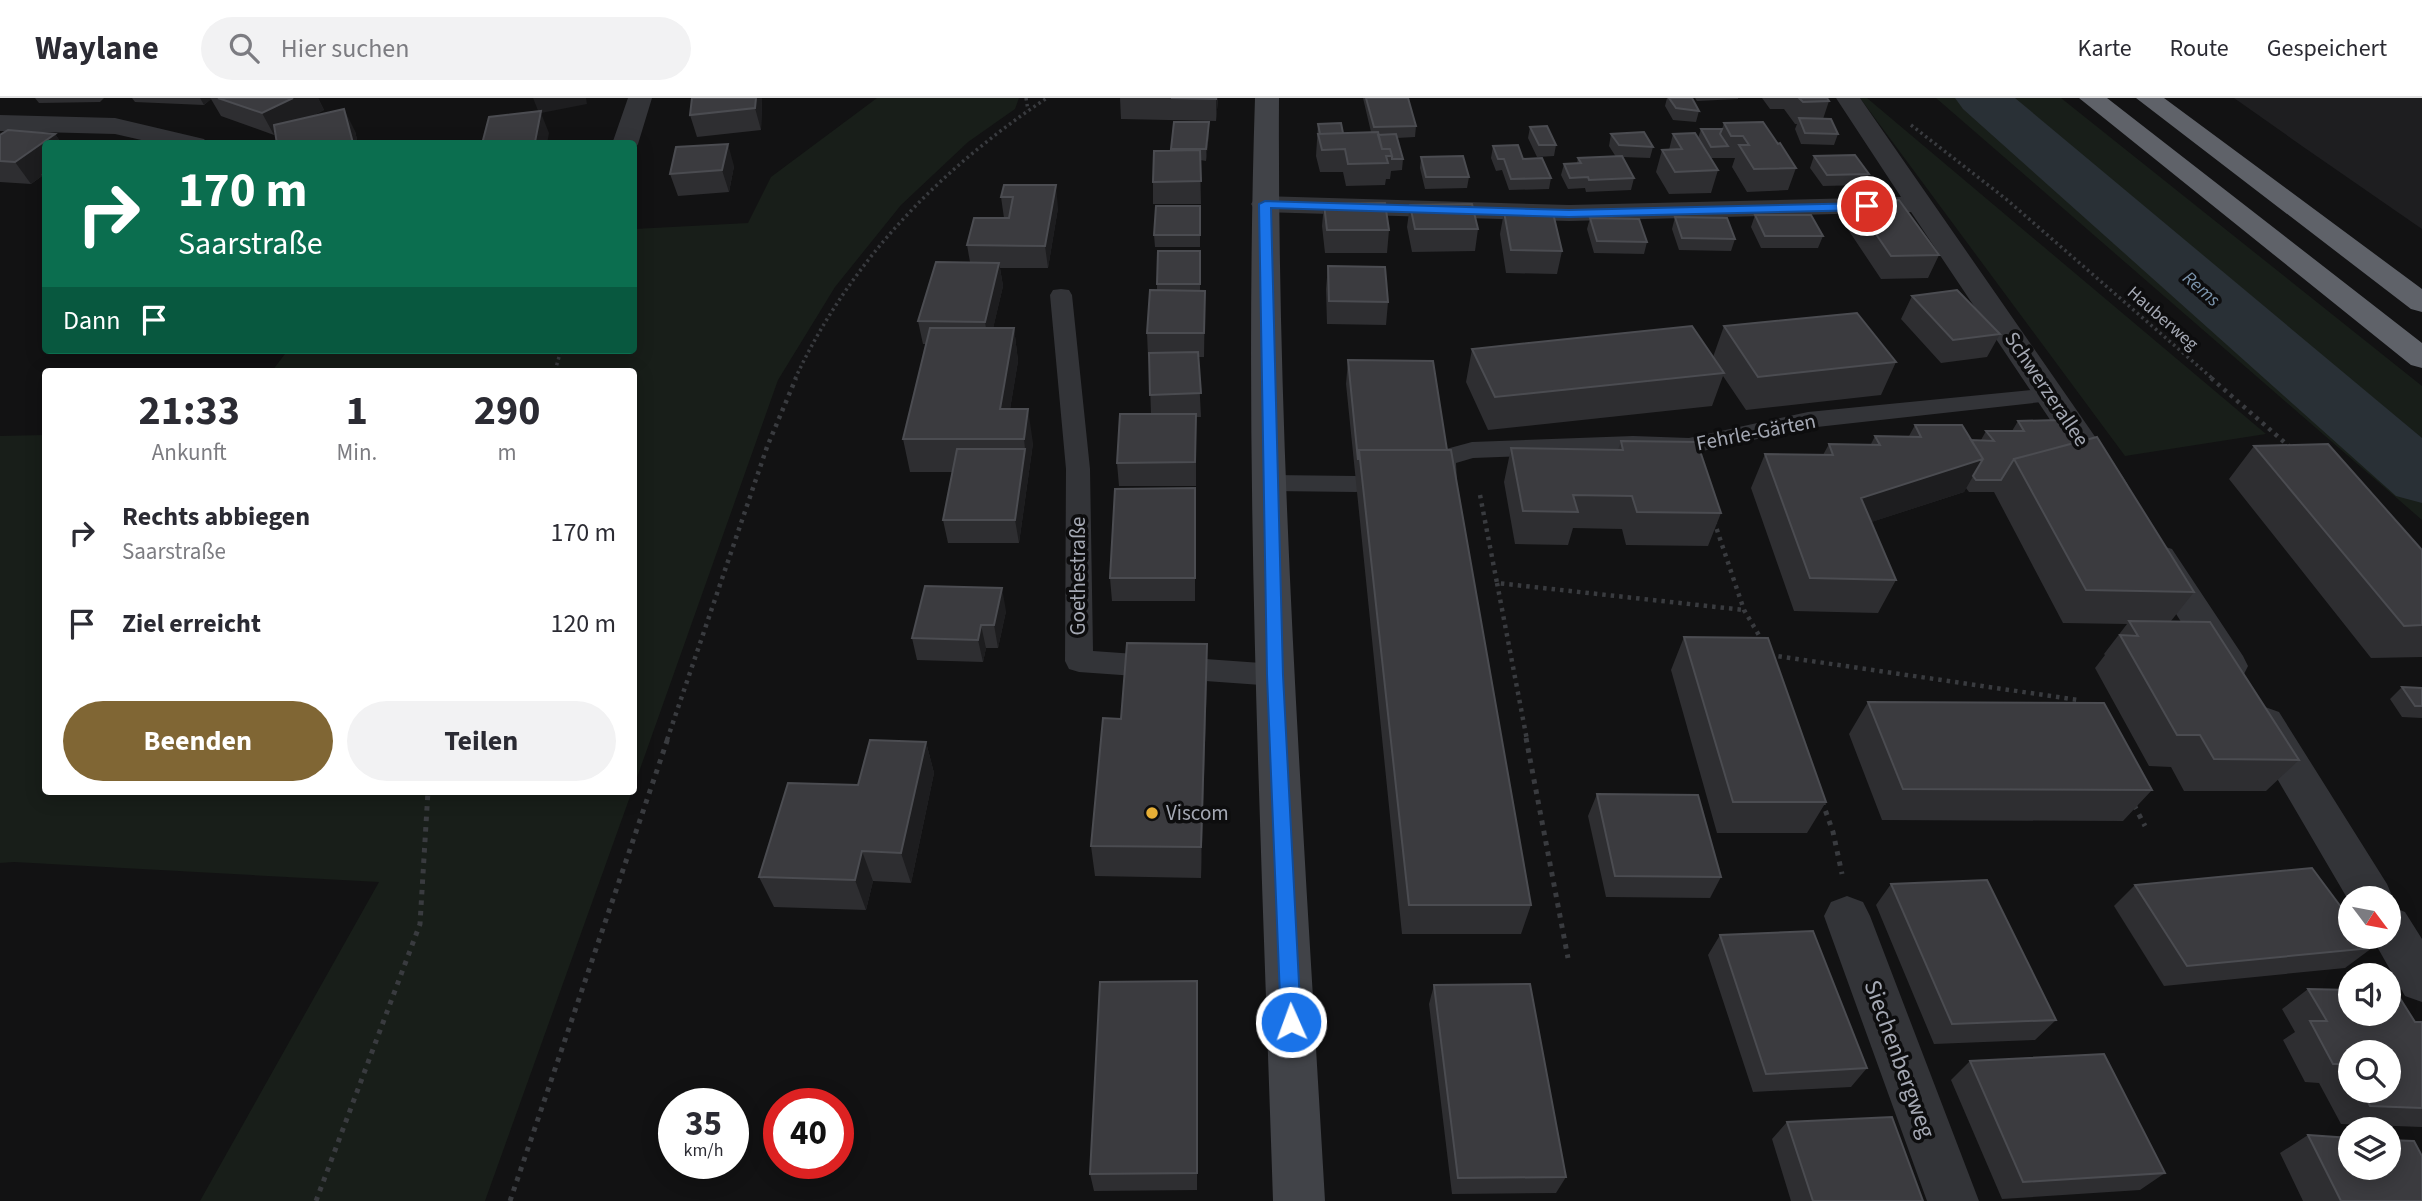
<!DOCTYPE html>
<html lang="de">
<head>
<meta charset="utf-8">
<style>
	:root { --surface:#fff; --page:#f2f2f3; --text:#2b2b33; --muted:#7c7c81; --line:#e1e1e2; --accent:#806634 }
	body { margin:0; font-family:"Source Sans 3",sans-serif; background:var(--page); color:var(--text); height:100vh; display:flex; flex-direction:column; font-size:26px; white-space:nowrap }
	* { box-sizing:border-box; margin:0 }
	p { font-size:23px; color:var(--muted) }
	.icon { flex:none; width:38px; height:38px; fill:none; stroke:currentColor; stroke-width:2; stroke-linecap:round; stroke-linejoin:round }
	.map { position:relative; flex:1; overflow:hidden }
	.details { position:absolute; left:42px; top:270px; width:595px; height:427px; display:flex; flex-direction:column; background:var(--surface); border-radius:7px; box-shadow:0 4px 18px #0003 }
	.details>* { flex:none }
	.banner { position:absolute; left:42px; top:42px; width:595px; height:214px; border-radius:7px; box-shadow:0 4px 18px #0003; background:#0b6e4f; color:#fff; overflow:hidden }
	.needle { width:46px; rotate:122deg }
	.controls { position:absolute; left:2338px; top:788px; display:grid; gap:14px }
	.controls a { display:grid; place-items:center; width:63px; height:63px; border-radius:50%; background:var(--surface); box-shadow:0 4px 18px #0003; font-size:35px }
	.speed { position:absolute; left:658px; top:990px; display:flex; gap:14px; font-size:35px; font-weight:700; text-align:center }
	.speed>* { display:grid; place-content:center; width:91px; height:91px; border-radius:50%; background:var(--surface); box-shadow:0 4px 18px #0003; line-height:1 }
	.speed small { font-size:18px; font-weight:400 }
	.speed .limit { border:10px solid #d22; background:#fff; color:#111 }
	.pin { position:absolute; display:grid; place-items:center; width:60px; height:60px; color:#fff; margin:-30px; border:4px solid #fff; border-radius:50%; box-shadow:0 2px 7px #0007 }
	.me { position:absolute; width:77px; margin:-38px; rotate:358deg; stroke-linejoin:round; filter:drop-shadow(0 0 5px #0008) }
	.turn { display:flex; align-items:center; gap:24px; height:147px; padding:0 21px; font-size:32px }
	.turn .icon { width:91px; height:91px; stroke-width:2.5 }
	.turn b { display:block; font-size:49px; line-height:60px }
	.then { display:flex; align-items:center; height:66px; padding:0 21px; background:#0003; gap:14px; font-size:26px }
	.eta { display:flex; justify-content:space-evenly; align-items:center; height:119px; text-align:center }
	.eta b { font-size:42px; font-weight:700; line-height:49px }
	.button { display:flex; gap:14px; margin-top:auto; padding:14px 21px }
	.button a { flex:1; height:80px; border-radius:42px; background:var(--accent); color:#fff; font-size:28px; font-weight:700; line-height:80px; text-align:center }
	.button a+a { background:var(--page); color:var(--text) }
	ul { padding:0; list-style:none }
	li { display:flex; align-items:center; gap:21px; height:91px; padding:0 21px }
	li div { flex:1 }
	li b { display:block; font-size:26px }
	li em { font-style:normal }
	header { display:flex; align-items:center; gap:42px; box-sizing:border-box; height:98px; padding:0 35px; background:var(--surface); border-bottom:2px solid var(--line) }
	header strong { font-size:33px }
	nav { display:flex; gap:38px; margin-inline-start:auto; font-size:24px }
	.search { width:490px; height:63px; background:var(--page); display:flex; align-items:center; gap:18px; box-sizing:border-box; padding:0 24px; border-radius:38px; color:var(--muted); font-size:26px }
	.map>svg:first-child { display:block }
	.built { fill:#1e1e20 }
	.green { fill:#181e19 }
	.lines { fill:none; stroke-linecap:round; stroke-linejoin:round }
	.river { fill:#293036; fill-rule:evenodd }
	.path-far2 { stroke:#393b3f; stroke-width:3.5; stroke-dasharray:2.5 3.5; stroke-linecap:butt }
	.path-far1 { stroke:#393b3f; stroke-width:4.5; stroke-dasharray:3.5 5; stroke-linecap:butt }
	.path { stroke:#393b3f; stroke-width:5; stroke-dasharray:4.5 6; stroke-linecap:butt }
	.lane { fill:#333438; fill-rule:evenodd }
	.street { fill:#333438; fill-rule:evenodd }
	.secondary { fill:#414348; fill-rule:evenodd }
	.highway { fill:#5f6269; fill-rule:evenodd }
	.wall { fill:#2e2e31; fill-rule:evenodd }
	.shaded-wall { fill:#1d1d1f }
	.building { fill:#3b3b3f; stroke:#4b4c51; stroke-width:2 }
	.route { fill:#1a73e8; stroke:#114b97; stroke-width:2 }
	.poi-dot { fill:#e7af36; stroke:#0d0d0e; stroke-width:2.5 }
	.labels { text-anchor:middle; stroke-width:7; stroke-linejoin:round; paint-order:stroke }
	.far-street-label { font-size:18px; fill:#a4a8b3; stroke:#0d0d0e }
	.far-water-label { font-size:19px; font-style:italic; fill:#7c95ad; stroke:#0d0d0e }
	.street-label { font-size:21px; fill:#a4a8b3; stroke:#0d0d0e }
	.poi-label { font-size:21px; fill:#a4a8b3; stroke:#0d0d0e; text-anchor:start }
	.near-street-label { font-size:24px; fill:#a4a8b3; stroke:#0d0d0e }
</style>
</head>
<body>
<header>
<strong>Waylane</strong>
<div class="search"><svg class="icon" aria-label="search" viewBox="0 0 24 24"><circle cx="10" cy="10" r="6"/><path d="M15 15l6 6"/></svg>Hier suchen</div>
<nav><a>Karte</a><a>Route</a><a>Gespeichert</a></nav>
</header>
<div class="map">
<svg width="2422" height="1103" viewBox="0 0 2422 1103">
	<rect width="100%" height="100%" fill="#121213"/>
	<path class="built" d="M2234,0h188v131l-120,-83z"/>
	<path class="green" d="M877,0h142l-4,11 -47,33 -67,63 -66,82 -57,93 -144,406v-415h-362l16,-21h346v-121l114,-6 23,-46z
		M1860,0h7l399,336 -141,22z
		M1936,0h125l361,288v134z
		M45,337l1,356h586l-147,410h-285l179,-319 -365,-20 -14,1v-427z"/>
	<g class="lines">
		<path class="river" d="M1955,0h60l407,340v65l-26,-7 -433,-387z"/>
		<path class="path-far2" d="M1026,0l2,12
			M1911,27l95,74 207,180
			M555,273l6,-21
			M795,281c54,-117 146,-211 252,-281"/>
		<path class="path-far1" d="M2211,280l80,70
			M1480,397l17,88 247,27
			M1714,423l30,89 19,32
			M1497,485l30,157
			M1770,557l308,45 4,8
			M667,642l100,-293 29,-69"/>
		<path class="path" d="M1526,640l42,220
			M1822,703l11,31 9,42
			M2134,707l11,21
			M316,1103l104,-277 8,-133
			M510,1103l158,-463"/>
		<path class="lane" d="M1061,191l8,1 3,5 18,174 3,182 182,13 10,3 4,8 -4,8 -10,3 -196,-14 -10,-3 -4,-8 1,-192 -16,-174 3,-5z
			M2052,290l8,2 4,5 -4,5 -252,28 -119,26 -56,-2 -160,6 -17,5 1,20 -3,6 -9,2 -9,-2c-6,-10 -7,-27 -1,-37l37,-10 161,-6 56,2 119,-26z
			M1272,377l84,1 9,2 3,6 -3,6 -9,2 -84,-1 -9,-2 -3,-6 3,-6z"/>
		<path class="street" d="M628,0h24l-14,46 -4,6v-6h-22z
			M1836,0h24l263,379 5,8 -5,8 -12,4 -12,-4 -188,-281 -342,9 -304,-9 -10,-2 -4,-6 4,-6 10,-2 304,9 332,-8z
			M0,17l115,3 89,21 4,5h-49l-44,-10 -115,-3z
			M2159,447l13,4 71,107 5,10 -5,10 -14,5 -14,-5 -74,-118 5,-9z
			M2265,609l14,5 108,172 6,14 -3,8 15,6 17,27v63l-17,-6 -34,-60h18v-38h-39v5l-99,-169 -6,-11 6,-11z
			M1847,798l16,6 7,14 109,285h-52l-103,-285 7,-14z"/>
		<path class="secondary" d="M1255,0h24c-2,368 25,736 46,1103h-52c-12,-367 -30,-736 -18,-1103z"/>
		<path class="highway" d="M2079,0h28l315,245v25l-11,-3z
			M2136,0h28l258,191v23l-11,-3z"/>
	</g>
	<path class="wall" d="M35,0h69l-4,4 -61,1z
		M132,0h186l6,12 -14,7 45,14 3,13h-81l-1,-10 -2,1 -53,-19 -10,-17 -7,6 -69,-3z
		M692,0h70l-1,32 -64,7 -7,-22z
		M1120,0h98l-2,23 -95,-2z
		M1363,0h45l8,28 -1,11 -18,1 6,21 -1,11 -11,1 -1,8h-4l-1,6 -39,1 -3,-14h-23l-4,-16 2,-32 25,9 28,-1z
		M1667,0h25l7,13 -3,11 -23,-2 -8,-14z
		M1695,0h43v1l-41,2z
		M1762,0h65l2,3 -6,18 15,15 -4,11 -33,-1 -6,-15 2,-5h-2l-11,-15h-14z
		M1174,24l35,12 -3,27 -6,-1 1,44h-48v-22l18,-32z
		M1724,25l54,21 18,24 -8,22 -41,2 -15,-25 3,-9h-24l7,12 -7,23 -42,1 -13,-22 6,-22h7l4,-16 25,4 3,-9h21z
		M1530,29l26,18 -2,11 -17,1 -9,-19z
		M55,36l7,10h-16v37l-4,-5 -11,8 -31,-2v-47z
		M1611,36l42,13 -3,11 -28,-1 12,21 -3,12 -45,2 -1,-4 -17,1 -7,-14 3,-11 13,-1 1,-5 38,-1 -7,-11z
		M1493,48l30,13 28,19 -2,11 -40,1 -7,-20 -6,1 -5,-13z
		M1814,58l55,18 -5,11 -41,1 -13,-18z
		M1421,59l48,20 -2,11 -42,1 -5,-21z
		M734,68l-5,26 -51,4 -8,-22z
		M1004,87l54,23 -10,60h-48l3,18 -10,42h21l4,33 -8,48 23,34 -14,100h-71l-5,-23 9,-48h-42l-7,-33 23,-95h-3l-5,-23 52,-59 -3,-17 37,-27 -3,-21z
		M1854,104l85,53 -11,23 -47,1 -36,-54z
		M1324,106l65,26 -2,23h-62l-3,-27z
		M1410,107l68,24 -3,22 -63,1 -5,-25z
		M1200,108v41h-45l-1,-12z
		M1504,114l58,39 -5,23 -51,-1 -6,-39z
		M1755,117l68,21 -5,12h-57l-10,-21z
		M1675,119l60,22 -4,12 -52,-1 -7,-21z
		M1590,120l57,24 -3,12 -50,-1 -7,-24z
		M1200,153v40h5l-1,66h-6l3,60h-5v69h-77l-2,-23 34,-49 -2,-58h-1l-1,-23 10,-43v-6z
		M1328,168l60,36 -2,23 -59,-1 -1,-35z
		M1912,198l88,38 -13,23 -46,6 -40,-44z
		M1724,228l172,36 -15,33 -135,15 -23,-34 -11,30 -224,24 -22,-48 6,-33 241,8z
		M1348,262l99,90 84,455 -10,29h-119l-56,-550z
		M2018,323l56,22 120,149 -23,29 128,139 -33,31h-82l-13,-24 -22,-1 -54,-98 10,-13 -1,-1 23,-30 -64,-1 -69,-131h-25l-3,-4 -2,4 -93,30 25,58 -18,33 -84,-2 -43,-123 14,-34 58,1 6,-11h42l4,-8h34l6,-11 56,15h10l5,-9h26z
		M1621,343l100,72 -13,33 -82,-1 -4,-16 -49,-1 -5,17 -53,-1 -11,-62 7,-34 107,2z
		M2254,348l168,104v107l-51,1 -142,-179z
		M1195,390v113h-83l-2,-23z
		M1006,513l-8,37h-12l-3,14 -66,-2 -5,-22z
		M1684,539l142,165 -19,31h-90l-46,-163z
		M1207,578l-6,202 -106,-2 -4,-30 30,-127z
		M2402,589l20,1v30l-20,-1 -12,-18z
		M1868,604l284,88 -29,31 -241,-1 -33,-86z
		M926,644l8,31 -23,110 -38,-2 -7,29 -92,-3 -15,-30 99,-92z
		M1597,696l124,83 -11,21 -104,-1 -18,-81z
		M1891,786l165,136 -21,20 -101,4 -58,-139z
		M2135,787l237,63 -27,20 -181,18 -50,-80z
		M1720,837l147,133 -16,19 -98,5 -45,-137z
		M1197,883v209l-103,1 -4,-17z
		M1434,887l132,192 -10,16 -104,1 -23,-190z
		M2308,891l107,33h7v105l-81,-3 -22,-41 -14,-1 -22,-42 12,-8 -13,-23zM2350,954l39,38h-39z
		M1970,963l195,112 -25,17 -138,9 -51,-119z
		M1787,1024l136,79h-132l-19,-62z
		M2308,1037l114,66h-119l-23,-48z"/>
	<path class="shaded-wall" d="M200,0h10l1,1 -7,6z
		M293,0h25l6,12 -50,25 -12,-22z
		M533,0h53l1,6 -46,9 8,20 -2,11h-23l15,-31z
		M756,0h6l-1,32 -6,-22z
		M1216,0h2l-2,23z
		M344,11l11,22 3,13h-6z
		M1209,24v12l-3,27v-12z
		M55,36l7,10h-16v30h-5l1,2 -11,8 -16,-22z
		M728,46l6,22 -5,26 -7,-22z
		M1056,87l2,23 -10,60 -3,-22z
		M999,165l4,23 -14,60 -4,-24z
		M1014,230l4,33 -13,78 -5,-30z
		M1028,311l5,34 -14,100 -4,-23 10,-71 -1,-10z
		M1983,361l-19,33 -120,39 17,-33z
		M1002,490l4,23 -8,37 -4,-23z
		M981,527l5,23 -3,14 -5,-22z
		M1207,546v32l-6,202v-31z
		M926,644l8,31 -23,110 -10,-30z
		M862,753l11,30 -7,29 -11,-30z"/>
	<path class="building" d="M218,0h75l-31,15z
		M692,0h64l-1,10 -65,7z
		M1171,0h45v1z
		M1366,0h42l8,28 -42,1z
		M1669,0h23l7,13 -23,-3z
		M1799,0h28l2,3 -26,1z
		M344,11l9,34 -76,1 -3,-19z
		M541,13l-6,31 -11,2h-42l7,-27z
		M1799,20l32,1 7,15 -33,-1z
		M1174,24h35l-3,27h-35z
		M1763,24l15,22 2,-1 16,25 -42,1 -15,-24h10l-6,-9h-12l-7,-13z
		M1341,25l2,10 -23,1 -2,-10z
		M1547,28l9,19h-17l-9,-18z
		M1701,31h21l-2,5 8,12 -17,1z
		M8,32l47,4 -40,28 -15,-1v-26z
		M1378,34l4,17h8l2,7h-6l2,7 -40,1 -3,-15 -23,1 -4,-16z
		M1644,34l9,15 -34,-2 -8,-11z
		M1695,35l23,37 -43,2 -13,-22 20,-1 -9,-15z
		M1396,36l7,25h-11v-3l-2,-7h-8l-4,-14z
		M728,46l-6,26 -52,4 6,-27z
		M1518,47l5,14 19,-1 9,20 -40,1 -7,-20h-6l-5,-13z
		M1200,52l1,31 -48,1 1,-31z
		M1855,57l14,19 -42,1 -13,-19z
		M1463,58l6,21h-43l-5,-20z
		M1622,58l12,22 -45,2 -1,-3 -18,1 -6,-14 17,-1 -3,-5z
		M1004,87h52l-11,61 -78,-1 7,-27h35l4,-21h-12z
		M1899,102l40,55 -48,1 -37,-54z
		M1385,105l4,27h-62l-3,-26z
		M1472,106l6,25h-63l-5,-24z
		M1156,108h44v29h-46z
		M1504,114l49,1 9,38 -51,-1z
		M1755,117h56l12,21h-58z
		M1675,119l52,1 8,21 -53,-1z
		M1590,120l49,1 8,23 -50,-1z
		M1158,153h42v33h-43z
		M936,164l63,1 -14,59 -67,-1z
		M1328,168l57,1 3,35 -59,-1z
		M1150,192l55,1 -1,42h-57z
		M1957,192l43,44 -47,6 -41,-44z
		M1857,215l39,49 -138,15 -34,-51z
		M1692,228l32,47 -229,24 -23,-48z
		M930,230h84l-14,81h28l-4,30h-121z
		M1198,254l3,41 -51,2 -1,-42z
		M1348,262l85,1 14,89h-88l-1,10z
		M1120,316h76l-1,48 -78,1z
		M2059,322l15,23 -60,16 -13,21h-25l-3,-4 10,-17 -12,-19 23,1 -8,-10h38l-6,-10z
		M1915,327h47l21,34 -122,39 35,82 -86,-2 -45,-124 68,1 -4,-11 51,1 -5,-9 46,1z
		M2097,339l97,155 -108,-2 -72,-131z
		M1621,343l76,1 24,71 -84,-1 -5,-16 -59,-1 5,17 -55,-1 -12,-63 112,2z
		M2328,346l94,106v75l-18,1 -150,-180z
		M957,351h68l-10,71h-72z
		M1359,352h92l80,455h-122z
		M1195,390v90h-85l5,-89z
		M925,488l77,2 -8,37h-13l-3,15 -66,-2z
		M2129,523l81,1 89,138 -85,-1 -14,-24h-23l-57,-100 18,1z
		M1684,539l84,1 58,164h-93z
		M1127,545l80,1 -6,203 -110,-1 12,-128 18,1z
		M2402,589l20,1v18h-7z
		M1868,604l236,1 48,87 -249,-1z
		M870,642l56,2 -25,111 -39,-2 -7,29 -96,-3 29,-94 70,2z
		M1597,696l101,1 23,82 -106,-1z
		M2312,770l38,51v17h13l9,12 -185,18 -52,-81z
		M1987,782l69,140 -104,4 -61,-140z
		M1813,833l54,137 -101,6 -46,-139z
		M1197,883v192l-107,1 10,-192z
		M1530,886l36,193 -108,1 -24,-193z
		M2308,891l42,1v23h39v-22l7,1 19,30h7v86l-52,-2 -8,-16h27v-38h-39v17l-3,-5h-14l-23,-43h17z
		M2104,956l61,119 -142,9 -53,-121z
		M1892,1019l31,84h-110l-26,-79z
		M2308,1037l42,3v29h39v-27l25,1 8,15v45h-81z"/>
	<path class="route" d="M1265,103l304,9 298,-7 6,3 -6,4 -298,7 -298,-9 12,467 18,347 -3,7 -7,3 -7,-3 -3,-7 -14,-347 -8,-471z"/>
	<circle class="poi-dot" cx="1152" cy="715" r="7"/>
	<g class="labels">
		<g class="far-street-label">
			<text transform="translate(2163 220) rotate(41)" y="6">Hauberweg</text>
		</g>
		<g class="far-water-label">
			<text transform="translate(2202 190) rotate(41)" y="7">Rems</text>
		</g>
		<g class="street-label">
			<text transform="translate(2047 291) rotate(56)" y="7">Schwerzerallee</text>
			<text transform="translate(1756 334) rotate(-11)" y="7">Fehrle-Gärten</text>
			<text transform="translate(1078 478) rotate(-90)" y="7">Goethestraße</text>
		</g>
		<g class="poi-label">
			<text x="1166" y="722">Viscom</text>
		</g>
		<g class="near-street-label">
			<text transform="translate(1900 961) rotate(70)" y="8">Siechenbergweg</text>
		</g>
	</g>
</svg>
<div class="controls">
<a><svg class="needle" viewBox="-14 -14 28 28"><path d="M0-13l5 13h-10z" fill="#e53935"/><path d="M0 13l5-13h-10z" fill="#7c7c81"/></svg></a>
<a><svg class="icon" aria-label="sound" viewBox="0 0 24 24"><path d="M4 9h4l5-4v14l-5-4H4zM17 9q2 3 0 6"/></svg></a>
<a><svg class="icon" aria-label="search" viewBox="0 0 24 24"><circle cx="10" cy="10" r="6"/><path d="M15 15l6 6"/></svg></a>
<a><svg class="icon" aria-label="layers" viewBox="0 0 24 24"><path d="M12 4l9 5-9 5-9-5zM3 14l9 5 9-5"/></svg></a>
</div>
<div class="speed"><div>35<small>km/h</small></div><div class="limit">40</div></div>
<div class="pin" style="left:1867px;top:108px;background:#d93025"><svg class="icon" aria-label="arrive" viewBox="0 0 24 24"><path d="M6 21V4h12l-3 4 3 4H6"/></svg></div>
<svg class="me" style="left:1291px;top:924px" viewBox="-20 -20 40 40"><circle r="17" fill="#1a73e8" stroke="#fff" stroke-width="3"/><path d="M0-11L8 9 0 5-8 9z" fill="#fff"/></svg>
<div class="banner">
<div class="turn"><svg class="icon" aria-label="right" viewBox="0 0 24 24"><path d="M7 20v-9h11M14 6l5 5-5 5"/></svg><div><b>170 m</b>Saarstraße</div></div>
<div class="then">Dann<svg class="icon" aria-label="arrive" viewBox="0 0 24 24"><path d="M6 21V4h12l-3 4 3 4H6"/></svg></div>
</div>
<section class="details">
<div class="eta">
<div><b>21:33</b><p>Ankunft</p></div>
<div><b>1</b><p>Min.</p></div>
<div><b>290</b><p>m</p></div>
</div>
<ul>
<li><svg class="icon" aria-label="right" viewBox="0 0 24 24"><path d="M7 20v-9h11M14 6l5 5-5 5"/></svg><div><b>Rechts abbiegen</b><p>Saarstraße</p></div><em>170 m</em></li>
<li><svg class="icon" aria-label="arrive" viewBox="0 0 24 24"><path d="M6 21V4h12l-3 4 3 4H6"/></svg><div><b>Ziel erreicht</b></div><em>120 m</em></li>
</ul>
<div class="button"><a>Beenden</a><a>Teilen</a></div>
</section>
</div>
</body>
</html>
